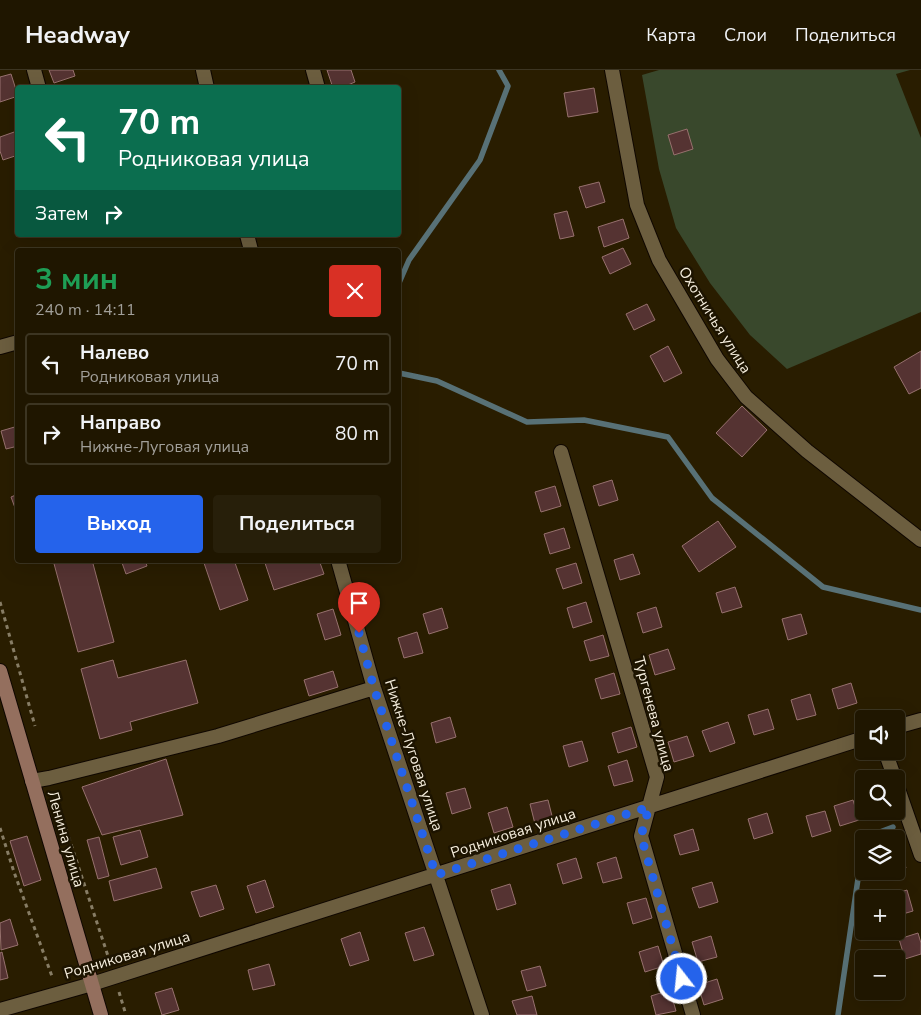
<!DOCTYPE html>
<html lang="ru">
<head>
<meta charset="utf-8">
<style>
	:root { --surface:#1f1600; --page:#271f0a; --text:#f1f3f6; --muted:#a19f99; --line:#3c3522; --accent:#2563eb }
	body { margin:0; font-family:"Nunito Sans",sans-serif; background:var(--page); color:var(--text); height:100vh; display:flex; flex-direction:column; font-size:19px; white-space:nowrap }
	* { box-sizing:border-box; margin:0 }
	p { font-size:16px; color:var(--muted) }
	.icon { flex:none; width:28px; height:28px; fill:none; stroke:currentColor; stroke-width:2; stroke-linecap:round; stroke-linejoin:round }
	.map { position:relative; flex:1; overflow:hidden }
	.drawer { position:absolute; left:15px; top:178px; width:386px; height:315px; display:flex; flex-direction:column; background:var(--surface); border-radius:5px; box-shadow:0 5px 20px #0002,0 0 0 1px var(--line) }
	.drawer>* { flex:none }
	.guide { position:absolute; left:15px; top:15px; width:386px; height:152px; border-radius:5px; box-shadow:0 5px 20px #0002,0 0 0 1px var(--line); background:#0b6e4f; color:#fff; overflow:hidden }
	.fabs { position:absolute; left:855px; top:640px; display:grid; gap:10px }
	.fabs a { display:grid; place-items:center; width:50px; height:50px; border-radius:5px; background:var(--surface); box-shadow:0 5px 20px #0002,0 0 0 1px var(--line); font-size:25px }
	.pin { position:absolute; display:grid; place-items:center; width:42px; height:42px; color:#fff; margin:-51px -21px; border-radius:50% 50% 50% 0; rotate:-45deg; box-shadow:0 0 5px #0007 }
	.pin .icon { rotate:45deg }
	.me { position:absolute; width:55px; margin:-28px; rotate:344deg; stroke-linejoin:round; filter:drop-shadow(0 0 4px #0008) }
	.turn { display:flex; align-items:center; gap:18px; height:105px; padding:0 20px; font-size:22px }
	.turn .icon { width:65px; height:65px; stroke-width:2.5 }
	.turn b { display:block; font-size:35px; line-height:42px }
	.then { display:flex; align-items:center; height:48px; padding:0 20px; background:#0003; gap:10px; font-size:19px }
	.round { display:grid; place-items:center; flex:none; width:52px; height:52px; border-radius:5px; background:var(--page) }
	.overview { display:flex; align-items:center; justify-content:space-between; height:85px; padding:0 20px }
	h1 { font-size:30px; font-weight:700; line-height:38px; color:#1e9e55 }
	.cta { display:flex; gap:10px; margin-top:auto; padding:10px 20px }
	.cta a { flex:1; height:58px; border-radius:5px; background:var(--accent); color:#fff; font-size:20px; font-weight:700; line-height:58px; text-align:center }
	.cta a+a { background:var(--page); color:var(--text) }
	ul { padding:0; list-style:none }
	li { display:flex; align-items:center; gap:15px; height:62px; margin:0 10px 8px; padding:0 10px; border:2px solid var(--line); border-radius:5px }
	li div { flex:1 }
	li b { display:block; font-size:19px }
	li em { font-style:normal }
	header { display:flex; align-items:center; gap:30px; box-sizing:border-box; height:70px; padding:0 25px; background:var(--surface); border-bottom:1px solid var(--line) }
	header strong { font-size:24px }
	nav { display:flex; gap:28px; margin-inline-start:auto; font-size:18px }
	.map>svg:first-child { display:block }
	.green { fill:#39482c }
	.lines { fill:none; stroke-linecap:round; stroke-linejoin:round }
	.stream { stroke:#587176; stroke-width:5.5 }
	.building { fill:#553332; stroke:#97716e }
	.minor-casing { stroke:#0f0700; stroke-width:16 }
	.secondary-casing { stroke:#0f0700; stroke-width:16 }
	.path { stroke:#877d65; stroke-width:3; stroke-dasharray:4 4; stroke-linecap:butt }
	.minor { stroke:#6c5e3f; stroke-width:14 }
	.secondary { stroke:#946f5e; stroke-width:14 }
	.route { stroke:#2563eb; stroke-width:9; stroke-dasharray:0 16.2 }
	.labels { text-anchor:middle; stroke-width:5; stroke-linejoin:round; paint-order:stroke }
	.street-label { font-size:15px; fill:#f6eedd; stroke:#1d1400 }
</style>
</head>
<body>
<header>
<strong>Headway</strong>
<nav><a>Карта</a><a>Слои</a><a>Поделиться</a></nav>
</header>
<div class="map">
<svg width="921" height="945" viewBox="0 0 921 945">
	<rect width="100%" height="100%" fill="#291d00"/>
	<path class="green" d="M659,0h251l-14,4 25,64v174l-134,57 -37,-34 -40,-52 -34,-55 -17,-59 -17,-94z"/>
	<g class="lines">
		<path class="stream" d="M399,213l10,-23 71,-100 28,-74 -9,-16
			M399,303l38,8 90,41 57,-2 84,17 44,61 111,89 98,23
			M838,945l26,-177 29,-11"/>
	</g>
	<path class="building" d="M49,0h24l2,6 -21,7z
		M327,0h24l4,12 -14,6h-8z
		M11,4l7,22 -18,6v-25z
		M594,18l4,24 -30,5 -4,-24z
		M687,59l6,20 -19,6 -6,-20z
		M17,61l1,24 -15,5 -3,-9v-14z
		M599,112l6,20 -19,6 -7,-21z
		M567,141l7,25 -14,3 -6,-25z
		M623,149l6,19 -25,9 -6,-20z
		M623,178l8,16 -21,10 -8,-17z
		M647,234l8,16 -21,10 -8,-16z
		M668,276l14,27 -18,9 -14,-26z
		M921,281v37l-12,6 -15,-27z
		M742,336l25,24 -25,27 -26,-24z
		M18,356v20l-12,3 -5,-18z
		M612,410l6,20 -19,6 -6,-20z
		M555,416l6,20 -20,6 -6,-20z
		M18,424v22l-7,-19z
		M718,451l18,26 -37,25 -17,-26z
		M564,458l6,20 -20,6 -6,-20z
		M633,484l7,20 -20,6 -6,-20z
		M53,490h39l22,82 -36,10z
		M121,490h24l2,6 -21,8z
		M203,490h31l14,40 -28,10z
		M264,490h55l5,14 -50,16z
		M576,493l6,20 -19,6 -7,-20z
		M735,517l7,20 -20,6 -6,-20z
		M586,532l6,20 -19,6 -6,-20z
		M656,537l6,20 -19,6 -6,-20z
		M442,538l6,20 -19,6 -6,-20z
		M333,539l8,26 -16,5 -8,-26z
		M801,544l6,20 -19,6 -6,-21z
		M417,562l6,21 -19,5 -6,-20z
		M603,565l6,21 -19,5 -6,-20z
		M668,579l7,20 -20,6 -6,-20z
		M113,590l5,18 68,-18 12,43 -68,19 2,8 -32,9 -19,-70z
		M333,601l5,16 -29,9 -5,-16z
		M614,603l6,21 -19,5 -6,-20z
		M851,613l6,20 -19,6 -6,-20z
		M810,624l6,21 -19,5 -6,-20z
		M768,639l6,20 -20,6 -6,-20z
		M450,647l6,20 -20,6 -5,-20z
		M728,652l7,21 -25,9 -8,-21z
		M631,657l6,20 -19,6 -6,-20z
		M687,666l7,20 -20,6 -6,-20z
		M582,671l6,20 -19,6 -6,-21z
		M166,689l17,56 -81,20 -20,-48z
		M627,690l6,21 -19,5 -6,-20z
		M465,718l6,20 -19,6 -6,-21z
		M548,730l6,24 -18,4 -6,-24z
		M853,730l6,20 -19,6 -6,-20z
		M507,737l6,20 -19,6 -6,-20z
		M825,741l6,20 -19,6 -6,-21z
		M767,743l6,20 -19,6 -6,-20z
		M693,759l6,21 -19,5 -6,-20z
		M140,760l8,27 -27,8 -8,-28z
		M27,766l14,44 -17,6 -14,-45z
		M99,767l10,39 -11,3 -11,-39z
		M900,778l6,20 -10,3v-22z
		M616,787l6,21 -19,5 -6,-20z
		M576,788l6,20 -19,6 -6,-20z
		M156,798l6,20 -48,13 -5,-20z
		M265,810l9,27 -18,6 -9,-27z
		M712,812l6,20 -19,6 -7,-20z
		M510,814l6,20 -19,6 -6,-20z
		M216,815l8,24 -24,8 -9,-25z
		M907,820l6,21 -17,5v-17h-7l-1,-3z
		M646,828l6,20 -19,6 -6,-21z
		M10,849l8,26 -17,5 -1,-27z
		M424,857l10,28 -20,6 -9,-28z
		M360,862l9,28 -19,6 -9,-27z
		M918,863l3,10v11l-16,5 -6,-20z
		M711,866l6,21 -19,5 -6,-20z
		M658,876l6,20 -19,6 -6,-20z
		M2,882l6,26 -8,2v-27z
		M269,894l6,21 -22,5 -5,-20z
		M540,896l6,20 -19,5 -6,-20z
		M717,909l6,20 -19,6 -6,-20z
		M172,918l7,22 -17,5 -7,-22z
		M670,920l6,21 -20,4 -5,-19z
		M532,926l5,19h-20l-5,-14z"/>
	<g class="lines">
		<g class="minor-casing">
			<path id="minor" d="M34,0l5,18
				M203,0l4,18
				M313,0l5,18
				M612,0l25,135 22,55 58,99 29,38 61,54 114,89
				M247,165l4,15
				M0,277l18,-5
				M561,382l96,325 -16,59 52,179
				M338,490l36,128 108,327
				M896,657l25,-7
				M885,681l10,28
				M32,711l17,-3 169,-42 156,-48
				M896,713l25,72
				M0,940l92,-26 772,-246"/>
		</g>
		<g class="secondary-casing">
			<path id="secondary" d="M0,601l101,344"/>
		</g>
		<path class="path" d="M0,532l35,124
			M56,729l54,163
			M0,758l14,44 39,107
			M119,922l7,23"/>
		<use href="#minor" class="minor"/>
		<use href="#secondary" class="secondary"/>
	</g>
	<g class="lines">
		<path class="route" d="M359,563l15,55 62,187 213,-68 -8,29 41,143"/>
	</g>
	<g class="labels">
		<g class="street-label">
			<text transform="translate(715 250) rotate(58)" y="5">Охотничья улица</text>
			<text transform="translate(654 644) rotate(75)" y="5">Тургенева улица</text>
			<text transform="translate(414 685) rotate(72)" y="5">Нижне-Луговая улица</text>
			<text transform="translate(513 763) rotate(-18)" y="5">Родниковая улица</text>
			<text transform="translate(66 769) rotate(74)" y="5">Ленина улица</text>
			<text transform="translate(127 885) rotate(-17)" y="5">Родниковая улица</text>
		</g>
	</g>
</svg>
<div class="fabs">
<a><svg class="icon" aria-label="sound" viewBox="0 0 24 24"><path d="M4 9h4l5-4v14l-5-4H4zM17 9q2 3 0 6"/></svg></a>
<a><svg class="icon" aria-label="search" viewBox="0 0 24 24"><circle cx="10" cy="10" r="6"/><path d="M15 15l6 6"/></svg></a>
<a><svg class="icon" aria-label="layers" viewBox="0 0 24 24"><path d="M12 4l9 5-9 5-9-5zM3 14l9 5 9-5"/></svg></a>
<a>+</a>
<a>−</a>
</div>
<div class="pin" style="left:359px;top:563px;background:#d93025"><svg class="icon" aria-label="arrive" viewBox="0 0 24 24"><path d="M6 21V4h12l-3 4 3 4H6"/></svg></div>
<svg class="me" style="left:682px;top:909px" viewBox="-20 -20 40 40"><circle r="17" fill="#2563eb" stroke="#fff" stroke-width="3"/><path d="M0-11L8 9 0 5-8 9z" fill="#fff"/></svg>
<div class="guide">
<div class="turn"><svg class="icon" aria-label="left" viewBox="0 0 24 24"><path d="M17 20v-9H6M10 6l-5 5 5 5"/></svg><div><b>70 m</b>Родниковая улица</div></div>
<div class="then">Затем<svg class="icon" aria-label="right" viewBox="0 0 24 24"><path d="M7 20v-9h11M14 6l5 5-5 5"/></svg></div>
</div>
<section class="drawer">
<div class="overview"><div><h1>3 мин</h1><p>240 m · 14:11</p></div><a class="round" style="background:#d93025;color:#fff"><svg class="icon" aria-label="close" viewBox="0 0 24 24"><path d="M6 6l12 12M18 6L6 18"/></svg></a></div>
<ul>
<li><svg class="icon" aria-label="left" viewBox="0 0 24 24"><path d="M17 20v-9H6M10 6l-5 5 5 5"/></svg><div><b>Налево</b><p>Родниковая улица</p></div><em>70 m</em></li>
<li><svg class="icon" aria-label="right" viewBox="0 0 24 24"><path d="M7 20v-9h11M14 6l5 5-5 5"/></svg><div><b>Направо</b><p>Нижне-Луговая улица</p></div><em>80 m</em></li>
</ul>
<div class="cta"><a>Выход</a><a>Поделиться</a></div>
</section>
</div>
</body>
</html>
